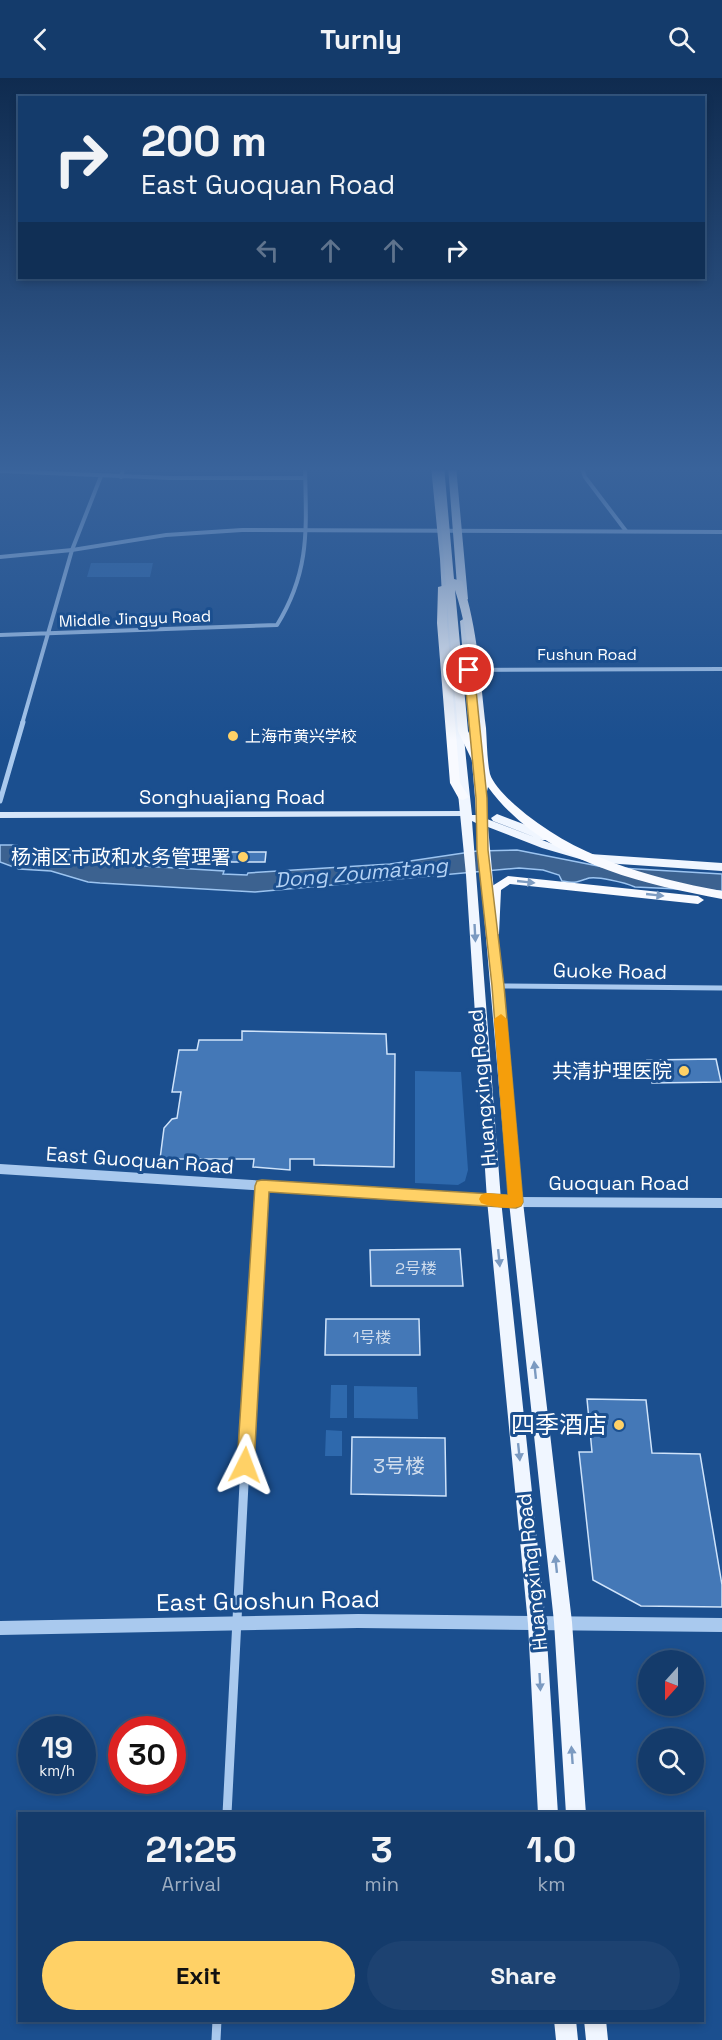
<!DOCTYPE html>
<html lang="en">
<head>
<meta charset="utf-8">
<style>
	:root { --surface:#143b6b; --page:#1d4271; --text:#f1f3f6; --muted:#9dadc1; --line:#33557e; --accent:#ffd166 }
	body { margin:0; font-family:"Space Grotesk","Noto Sans SC",sans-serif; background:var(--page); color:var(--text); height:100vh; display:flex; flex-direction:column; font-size:22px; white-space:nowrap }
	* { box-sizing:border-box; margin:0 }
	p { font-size:20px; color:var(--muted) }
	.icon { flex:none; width:33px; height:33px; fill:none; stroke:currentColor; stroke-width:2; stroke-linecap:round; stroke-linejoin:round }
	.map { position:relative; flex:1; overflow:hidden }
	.details { position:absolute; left:18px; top:1734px; width:686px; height:210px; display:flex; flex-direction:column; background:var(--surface); border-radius:0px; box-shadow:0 3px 9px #0003,0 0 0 2px var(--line) }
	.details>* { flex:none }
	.banner { position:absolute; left:18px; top:18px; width:687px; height:183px; border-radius:0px; box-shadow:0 3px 9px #0003,0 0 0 2px var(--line); background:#143b6b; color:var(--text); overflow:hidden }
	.needle { width:39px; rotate:201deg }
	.tools { position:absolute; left:638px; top:1572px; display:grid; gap:12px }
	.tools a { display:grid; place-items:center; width:66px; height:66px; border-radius:50%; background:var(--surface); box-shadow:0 3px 9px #0003,0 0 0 2px var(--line); font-size:30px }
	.speed { position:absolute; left:18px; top:1638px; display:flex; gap:12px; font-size:30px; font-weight:700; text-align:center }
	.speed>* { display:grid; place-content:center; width:78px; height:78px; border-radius:50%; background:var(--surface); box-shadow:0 3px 9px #0003,0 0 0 2px var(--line); line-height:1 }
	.speed small { font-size:15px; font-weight:400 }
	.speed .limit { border:9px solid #d22; background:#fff; color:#111 }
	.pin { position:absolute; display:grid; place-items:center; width:51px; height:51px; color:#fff; margin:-26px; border:3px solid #fff; border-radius:50%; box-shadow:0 2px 6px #0007 }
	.me { position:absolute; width:66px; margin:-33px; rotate:3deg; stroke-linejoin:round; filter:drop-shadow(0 0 4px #0008) }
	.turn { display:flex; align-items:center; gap:21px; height:126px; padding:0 24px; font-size:27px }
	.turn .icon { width:78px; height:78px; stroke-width:2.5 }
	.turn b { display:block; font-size:42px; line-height:51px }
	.lanes { display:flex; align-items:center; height:57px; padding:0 24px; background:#0003; justify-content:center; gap:30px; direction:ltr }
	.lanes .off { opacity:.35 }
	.eta { display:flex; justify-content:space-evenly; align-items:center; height:102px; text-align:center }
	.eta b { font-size:36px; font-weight:700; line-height:42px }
	.cta { display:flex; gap:12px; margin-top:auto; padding:12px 24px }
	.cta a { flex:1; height:69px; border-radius:36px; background:var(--accent); color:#111; font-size:24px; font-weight:700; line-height:69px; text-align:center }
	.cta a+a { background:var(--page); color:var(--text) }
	header { display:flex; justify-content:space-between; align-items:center; height:78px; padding:0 24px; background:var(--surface); font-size:27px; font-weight:700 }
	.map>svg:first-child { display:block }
	.green { fill:#2e69ad }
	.water { fill:#3c6290; stroke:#9cc4f0; stroke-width:1.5 }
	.building { fill:#4478b7; stroke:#cfe3fa; stroke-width:1.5 }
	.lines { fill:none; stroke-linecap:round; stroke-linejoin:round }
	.minor-far3 { stroke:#a9c9ee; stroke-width:4 }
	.minor-far2 { stroke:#a9c9ee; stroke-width:5 }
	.minor-far1 { stroke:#a9c9ee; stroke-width:7 }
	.minor { stroke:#a9c9ee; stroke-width:9 }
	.tertiary { fill:#a9c9ee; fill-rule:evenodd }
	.secondary { fill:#d6e6fa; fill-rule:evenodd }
	.primary { fill:#f0f6ff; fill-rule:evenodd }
	.trunk { fill:#f8faff; fill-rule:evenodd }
	.oneway { fill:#7e9cc1 }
	.oneway2 { fill:#7b9ac1 }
	.route { fill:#ffd166; stroke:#a68842; stroke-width:1.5 }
	.slow { fill:#f59e0b }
	.poi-dot { fill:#ffd166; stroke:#1b4f8f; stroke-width:2 }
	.labels { text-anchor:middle; stroke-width:6; stroke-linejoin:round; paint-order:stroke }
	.far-street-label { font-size:16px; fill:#fff; stroke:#1b4f8f }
	.far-poi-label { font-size:16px; fill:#fff; stroke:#1b4f8f; text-anchor:start }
	.number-label { font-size:16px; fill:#d0dded }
	.street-label { font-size:20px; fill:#fff; stroke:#1b4f8f }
	.poi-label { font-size:20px; fill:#fff; stroke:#1b4f8f; text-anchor:end }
	.near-number-label { font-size:20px; fill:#d0dded }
	.water-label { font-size:21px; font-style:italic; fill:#b5d3f5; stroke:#1b4f8f }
	.near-poi-label { font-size:24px; fill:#fff; stroke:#1b4f8f; text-anchor:end }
	.near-street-label { font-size:24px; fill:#fff; stroke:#1b4f8f }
</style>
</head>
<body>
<header><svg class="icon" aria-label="back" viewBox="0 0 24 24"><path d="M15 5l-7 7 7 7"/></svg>Turnly<svg class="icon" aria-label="search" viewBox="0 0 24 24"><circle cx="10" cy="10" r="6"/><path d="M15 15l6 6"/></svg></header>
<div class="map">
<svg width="722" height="1962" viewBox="0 0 722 1962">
	<rect width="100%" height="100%" fill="#1b4f8f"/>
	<path class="green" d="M91,485h62l-3,14h-63z
		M415,993l46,1 7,98 -3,11 -7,4 -43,-2z
		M331,1307h16v33h-17z
		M354,1308l63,1 1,32 -64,-1z
		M326,1352l16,1v25h-17z"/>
	<path class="water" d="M0,767h14l113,20 97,6 -1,3 24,1 1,-2 142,-9 87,-13 40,-1 86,17 119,7v17l-87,-4c-9,-4 -40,-12 -49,-8 -11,4 -12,4 -24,2l-3,-6 -16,-5 -24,-2 -264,24 -155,-9 -12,-1 -37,-11 -32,-2 -19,-7z"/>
	<path class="building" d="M222,774h44l-1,10h-44z
		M242,953l144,3 1,20h8l-1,113 -80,-2v-6h-24v11l-37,-3 1,-8h-94l4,-31 8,-9 5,-1 4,-26h-9l7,-42h18l2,-10h43z
		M716,981l5,23 -69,1 -5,-23z
		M460,1171l3,37h-92l-1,-36z
		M326,1241h93l1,36h-95z
		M587,1321l59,1 6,53 48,1 22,131v22l-81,-1 -48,-26 -14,-128h13z
		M352,1359l93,1 1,58 -95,-2z"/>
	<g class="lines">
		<path class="minor-far3" d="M581,388l4,11 41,54
			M0,393l170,7h135
			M121,399l3,-11
			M0,557l277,-10c34,-55 29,-98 28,-159
			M22,646l50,-174 29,-74"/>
		<path class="minor-far2" d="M0,723l23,-79
			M498,908l224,2"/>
		<path class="minor-far1" d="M244,1407l18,-299"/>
		<path class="minor" d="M227,1736l17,-330
			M216,1962l1,-20"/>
		<path class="tertiary" d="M242,450l480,2v4l-480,-2 -76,5 -94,15 -72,7v-4l72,-7 94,-15z
			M722,589v4l-271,1 -4,-2 4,-2z
			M0,1086l516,33 206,1v10l-206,-1 -516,-33z
			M358,1536l364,4v14l-364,-4 -358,7v-14z"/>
		<path class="secondary" d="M465,733l4,1v4l-469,2v-6z"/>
		<path class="primary" d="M431,388h8c12,117 20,233 33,349h4l-1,-17 -15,-177 5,-3 5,3 17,198 63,24 40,11 132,9v8l-132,-9 -48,-14 -54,-21 35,375 49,420 14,192h-20l-12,-192 -45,-420 -33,-379 -4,-2 29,379 45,424 12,190h-20l-10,-190 -41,-424 -21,-325 -20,-205 -6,-111z
			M448,388h8l12,133 -5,3 -5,-3z
			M497,736l53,20 2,3 -2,3h-8l-49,-19 -2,-3z
			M554,1942h22l2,20h-22z
			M584,1942h22l2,20h-22z"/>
		<path class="trunk" d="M436,388h8l10,113 8,2c16,48 18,97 24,147 1,15 1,32 4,46 3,10 17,24 25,31 59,52 131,72 207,86v8c-85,-16 -180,-38 -234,-112l-3,13h-8l-2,-2 4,-23 -21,-44 -11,-128v20l13,160 9,14 -6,3 -4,-1 -9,-16 -13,-160 1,-36 8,-2zM455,512c17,51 17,108 23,162l-10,-21z
			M508,798l190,20 6,4 -6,4 -188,-20 -9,6 -2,44 -6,4 -6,-4 2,-46z"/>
	</g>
	<defs><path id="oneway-solid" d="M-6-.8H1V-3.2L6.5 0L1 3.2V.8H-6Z" transform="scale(1.5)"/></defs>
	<g class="oneway">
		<use href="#oneway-solid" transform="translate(526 804) rotate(6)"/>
		<use href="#oneway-solid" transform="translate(655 817) rotate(6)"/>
	</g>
	<g class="oneway2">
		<use href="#oneway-solid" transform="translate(475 855) rotate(87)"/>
		<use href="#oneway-solid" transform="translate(499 1180) rotate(84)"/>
		<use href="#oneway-solid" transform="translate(535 1292) rotate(-96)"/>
		<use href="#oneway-solid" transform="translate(519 1374) rotate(84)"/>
		<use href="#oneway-solid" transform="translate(556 1486) rotate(-96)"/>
		<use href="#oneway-solid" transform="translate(540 1604) rotate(87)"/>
		<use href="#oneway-solid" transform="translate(572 1677) rotate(-94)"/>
	</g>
	<linearGradient id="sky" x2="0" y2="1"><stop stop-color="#0f2b4f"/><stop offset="0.59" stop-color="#39639b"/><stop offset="1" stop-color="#39639b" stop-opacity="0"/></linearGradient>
	<rect width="722" height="663" fill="url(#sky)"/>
	<path class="route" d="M469,589l5,3 13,128 1,52 16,136 19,216 -2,4 -5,2 -247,-16 -15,273 -3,6 -6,2 -6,-2 -2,-6 18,-279 2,-5 5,-1 246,15 -16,-209 -15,-136 -1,-52 -12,-128z"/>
	<path class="slow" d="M501,936l6,5 16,183 -2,4c-11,4 -29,1 -40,-3l-2,-4 2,-4 5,-2 22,2 -14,-176z"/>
	<g class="poi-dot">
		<circle cx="233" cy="658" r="6"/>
		<circle cx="243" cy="779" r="6"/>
		<circle cx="684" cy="993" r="6"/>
		<circle cx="619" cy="1347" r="6"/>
	</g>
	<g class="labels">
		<g class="far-street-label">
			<text transform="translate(135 540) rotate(-2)" y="6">Middle Jingyu Road</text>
			<text x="587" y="582">Fushun Road</text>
		</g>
		<g class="far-poi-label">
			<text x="245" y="664">上海市黄兴学校</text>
		</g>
		<g class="number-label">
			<text x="416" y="1196">2号楼</text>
			<text x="372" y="1265">1号楼</text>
		</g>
		<g class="street-label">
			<text x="232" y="726">Songhuajiang Road</text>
			<text transform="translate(610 893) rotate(1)" y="7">Guoke Road</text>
			<text transform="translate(482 1010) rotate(-95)" y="7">Huangxing Road</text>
			<text transform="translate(140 1082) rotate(4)" y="7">East Guoquan Road</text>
			<text x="619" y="1112">Guoquan Road</text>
			<text transform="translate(532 1494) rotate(-96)" y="7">Huangxing Road</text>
		</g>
		<g class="poi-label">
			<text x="231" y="786">杨浦区市政和水务管理署</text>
			<text x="672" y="1000">共清护理医院</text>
		</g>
		<g class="near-number-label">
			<text x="399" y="1395">3号楼</text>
		</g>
		<g class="water-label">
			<text transform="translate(361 795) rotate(-5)" y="7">Dong Zoumatang</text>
		</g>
		<g class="near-poi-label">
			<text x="607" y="1355">四季酒店</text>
		</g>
		<g class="near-street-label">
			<text transform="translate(268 1523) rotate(-1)" y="8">East Guoshun Road</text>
		</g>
	</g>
</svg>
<div class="tools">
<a><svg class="needle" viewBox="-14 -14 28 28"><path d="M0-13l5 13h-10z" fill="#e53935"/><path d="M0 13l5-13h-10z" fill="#9dadc1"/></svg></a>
<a><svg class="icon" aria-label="search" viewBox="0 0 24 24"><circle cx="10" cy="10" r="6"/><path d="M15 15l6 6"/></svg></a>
</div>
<div class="speed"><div>19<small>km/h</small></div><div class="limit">30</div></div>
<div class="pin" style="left:469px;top:592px;background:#d93025"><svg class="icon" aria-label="arrive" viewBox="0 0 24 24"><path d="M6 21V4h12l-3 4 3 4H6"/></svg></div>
<svg class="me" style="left:245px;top:1387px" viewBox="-20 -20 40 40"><path d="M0-17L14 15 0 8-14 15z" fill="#ffd166" stroke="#fff" stroke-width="4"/></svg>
<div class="banner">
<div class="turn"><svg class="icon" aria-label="right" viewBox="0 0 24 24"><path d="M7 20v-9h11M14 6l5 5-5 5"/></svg><div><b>200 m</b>East Guoquan Road</div></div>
<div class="lanes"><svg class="icon off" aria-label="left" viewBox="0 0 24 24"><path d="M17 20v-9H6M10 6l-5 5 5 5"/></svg><svg class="icon off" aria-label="ahead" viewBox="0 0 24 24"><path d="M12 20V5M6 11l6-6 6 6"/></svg><svg class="icon off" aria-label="ahead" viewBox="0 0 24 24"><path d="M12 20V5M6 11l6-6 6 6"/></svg><svg class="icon" aria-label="right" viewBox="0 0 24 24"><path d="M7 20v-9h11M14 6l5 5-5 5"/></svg></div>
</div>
<section class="details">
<div class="eta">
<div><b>21:25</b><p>Arrival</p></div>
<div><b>3</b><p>min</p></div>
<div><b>1.0</b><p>km</p></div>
</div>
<div class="cta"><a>Exit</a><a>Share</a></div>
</section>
</div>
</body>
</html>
